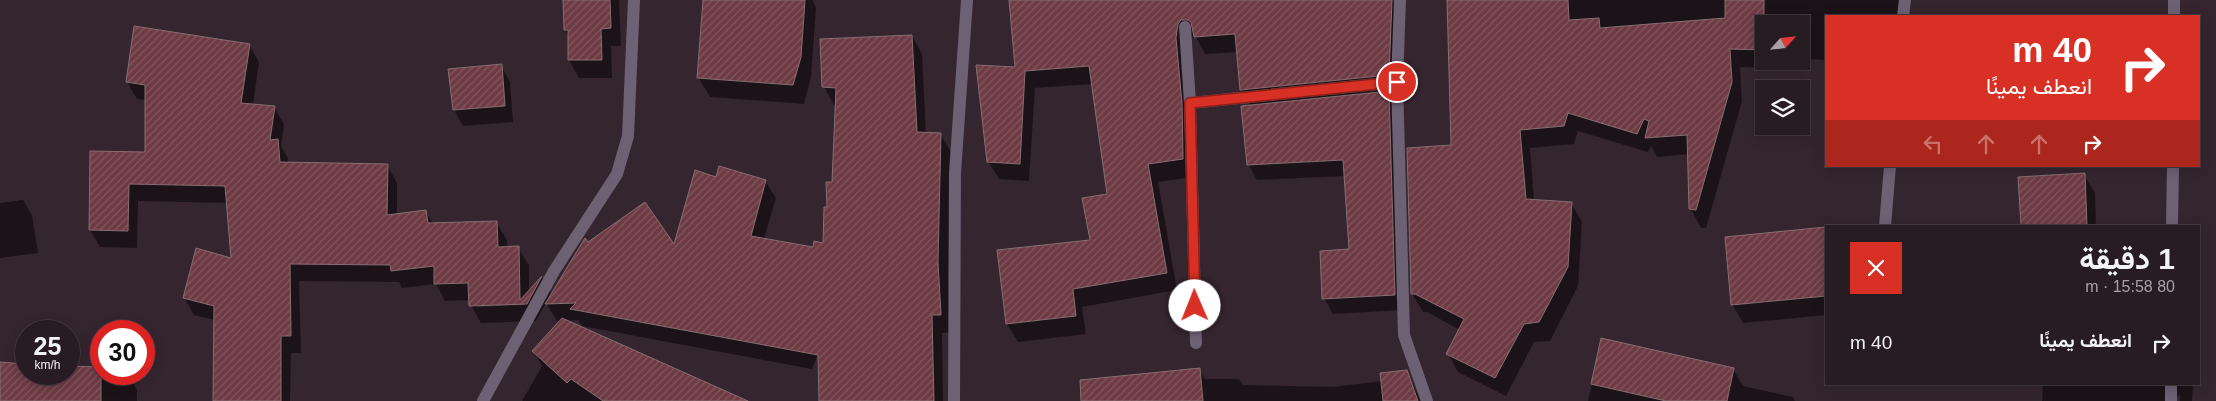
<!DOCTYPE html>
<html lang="ar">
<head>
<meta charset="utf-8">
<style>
	:root { --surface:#281c23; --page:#30252b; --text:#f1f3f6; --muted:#a5a1a6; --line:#443a41 }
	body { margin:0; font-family:Arial,Vazirmatn,sans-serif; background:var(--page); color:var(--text); direction:rtl; height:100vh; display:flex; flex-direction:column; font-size:19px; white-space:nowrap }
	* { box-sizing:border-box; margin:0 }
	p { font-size:16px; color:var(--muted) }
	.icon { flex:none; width:28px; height:28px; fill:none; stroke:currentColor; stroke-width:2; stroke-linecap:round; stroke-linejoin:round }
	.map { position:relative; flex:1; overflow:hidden; direction:ltr }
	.panel { position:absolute; left:1825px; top:225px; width:375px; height:160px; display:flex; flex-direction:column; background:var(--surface); border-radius:0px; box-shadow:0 2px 12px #0003,0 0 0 1px var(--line); direction:rtl }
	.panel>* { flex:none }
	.hud { position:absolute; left:1825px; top:15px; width:375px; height:152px; border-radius:0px; box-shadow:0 2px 12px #0003,0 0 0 1px var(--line); direction:rtl; background:#d93025; color:#fff; overflow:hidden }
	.needle { width:32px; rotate:63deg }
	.fabs { position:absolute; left:1755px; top:15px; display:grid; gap:10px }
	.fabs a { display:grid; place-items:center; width:55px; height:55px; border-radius:0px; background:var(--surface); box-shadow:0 2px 12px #0003,0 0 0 1px var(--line); font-size:25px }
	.speed { position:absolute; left:15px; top:320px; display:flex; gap:10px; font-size:25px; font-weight:700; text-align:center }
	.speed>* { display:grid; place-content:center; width:65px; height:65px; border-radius:50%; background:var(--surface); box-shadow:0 2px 12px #0003,0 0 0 1px var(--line); line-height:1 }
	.speed small { font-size:12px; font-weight:400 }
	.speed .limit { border:8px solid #d22; background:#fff; color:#111 }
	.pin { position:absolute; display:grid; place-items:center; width:42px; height:42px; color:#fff; margin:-21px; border:2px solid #fff; border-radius:50%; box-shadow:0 1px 5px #0007 }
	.me { position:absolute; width:55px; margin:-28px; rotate:359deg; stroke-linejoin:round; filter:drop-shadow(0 0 4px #0008) }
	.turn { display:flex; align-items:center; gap:18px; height:105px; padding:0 25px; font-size:22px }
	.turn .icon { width:65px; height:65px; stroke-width:2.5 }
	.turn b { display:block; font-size:35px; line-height:42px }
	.lanes { display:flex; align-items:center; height:48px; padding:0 25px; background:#0003; justify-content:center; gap:25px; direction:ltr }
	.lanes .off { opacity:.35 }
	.round { display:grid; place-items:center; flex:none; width:52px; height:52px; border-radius:0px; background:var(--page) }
	.overview { display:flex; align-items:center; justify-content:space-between; height:85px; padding:0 25px }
	h1 { font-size:30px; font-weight:700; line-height:38px }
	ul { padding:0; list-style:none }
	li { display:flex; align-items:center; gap:15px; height:65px; padding:0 25px }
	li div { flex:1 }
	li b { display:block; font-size:19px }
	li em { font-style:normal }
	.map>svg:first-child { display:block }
	.shadow { fill:#0007; fill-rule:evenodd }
	.building { fill:url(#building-hatch); stroke:#866e71 }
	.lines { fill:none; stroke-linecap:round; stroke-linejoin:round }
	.minor { stroke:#6d6174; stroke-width:12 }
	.route-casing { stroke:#8d1f18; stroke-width:12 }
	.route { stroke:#d93025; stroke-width:9 }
</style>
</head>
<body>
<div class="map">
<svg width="2216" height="401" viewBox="0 0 2216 401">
	<defs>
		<pattern id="building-hatch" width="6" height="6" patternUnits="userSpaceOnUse" patternTransform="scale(1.25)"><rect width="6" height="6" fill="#6e3b45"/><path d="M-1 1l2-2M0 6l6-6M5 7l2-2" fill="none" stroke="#835760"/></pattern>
	</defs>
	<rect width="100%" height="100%" fill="#35252f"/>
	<path class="shadow" d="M564,0h55l2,46h-10l1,32h-33l-10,-18v-24l-4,-6z
		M704,0h108l4,7 -5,70 -7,27 -94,-7 -12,-20z
		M1011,0h381l10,16 -3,76 -10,1 8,15 6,202 -70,4 -9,-16 26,-47 -5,-75 -88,4 -9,-16 3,-58 -10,-17 -3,-37 -33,2 -9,-17 -5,1 2,139 -35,5 19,108 -95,17 4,27 -68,8 -11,-18 -8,-72 92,-11 18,-46 -16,-111 -58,4 -6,93 -30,-2 -11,-18 28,-92z
		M1448,0h454v16h-76v44l-20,-1v10l-66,-2 2,34 -36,127h-5l-10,-19 -2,-55 -32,3 -6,-11 -3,6 -70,-21 -4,13 -44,4 4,52 37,3 11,19 -4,64 -28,55 -16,1 -28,54 -48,-24 -10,-18 12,-24 -33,-18h-4l-11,-18 40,-148zM1764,24h37v37h-37z
		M912,36l10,18 4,80 15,1 10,17 -3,128 2,52 -8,1 1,68h-123l-1,-49 -7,17 -230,-43 -4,-6 -14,1 181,80h-223l20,-35 -9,-15 28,-30h-4l-11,-18 -10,18 -55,2 -10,-18 -1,-5 -25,1 -9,-17 -34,4 -3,-6 -100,-1 2,72h-10l-1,48h-76l1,-81 -21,-5 -10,-18 48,-37 -4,-57 -90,-2 -1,47 -37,-1 -10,-17 56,-76 1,-54 -10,-1 -10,-17 122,-37 10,17 -6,43 21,2 10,17 -3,22 7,12v6l99,1 10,18v32l29,-3 7,12 63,-2 11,18v8h11l11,17v27l13,-14 10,17 36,-52 86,3 43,-67 48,2 11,17 -12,41 50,10 10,-4 9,-62 3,-78h-2l-10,-18zM524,303v2l-46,2v-3z
		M501,66l9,16 3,40 -50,4 -9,-16 -5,-40z
		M2084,175l11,18 1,33h-74l-2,-48z
		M23,200l9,15 6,38 -38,5v-55z
		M1826,228v87l-83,8 -11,-19 -6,-66z
		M1602,340l131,29 10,17 50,11 2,4h-207z
		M0,363l26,2v9h43v-7l32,2v5h27l9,16v11h-137z
		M1200,370l5,9h34l4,6 90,2 49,-6 25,-10 14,30h-337z
		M2043,384h150l-1,17h-12v-7l-6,7h-132z"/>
	<path class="building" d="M563,0h47l1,28 -10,1 1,31h-34v-30h-4z
		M703,0h102l-4,57 -8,28 -96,-7z
		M1009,0h383l-3,75 -149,15 -5,-56 -41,3 -3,-15 -3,-2h-7l-3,4 -2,14 6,65 1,56 -35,5 19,109 -94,16 3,27 -70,8 -9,-74 93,-10 -8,-42 25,-4 -18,-128 -64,5 -5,93 -33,-2 -11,-97 39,2z
		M1447,0h121l1,20 30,-2 1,10 125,-10v-18h39v50l-34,-1 2,33 -36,128 -7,-1 -2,-74 -42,3 4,-17 -5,-2 -7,15 -69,-21 -4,13 -44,4 6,69 46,3 -4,65 -29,55 -15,2 -29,54 -49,-24 18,-35 -49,-25h-4l-4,-146 44,-3z
		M134,26l116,18 -9,59 34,3 -5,34 8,-1 2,23 108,2 -1,51 39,-5 2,13 69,-2 1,26 21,-1 1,54 22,-24 -15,28 -58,2 -1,-23 -34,1v-18l-43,5 -1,-6 -100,-1 1,72h-10v65h-68l1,-95 -31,-8 13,-50 35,10 -6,-72 -96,-2 -1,47 -39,-1 1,-79 55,1v-67l-19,-3z
		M912,35l5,97 24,1 -3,129 3,53h-9l2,86h-115l-1,-46 -248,-46 6,-6 -31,1 40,-66 3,4 57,-40 29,42 21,-74 21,7 3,-11 47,14 -15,56 62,11 1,-6 9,2 1,-36h3l-1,-25h6l4,-94 -14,-1 -2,-48z
		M502,64l3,42 -52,4 -5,-41z
		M1389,91l6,204 -73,4 -2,-48 29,-2 -6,-89 -96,5 -6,-59z
		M2085,173l2,53h-66l-3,-49z
		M1826,227v69l-95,9 -6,-68z
		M562,318l186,83h-145l-32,-22 -4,4 -35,-32z
		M1601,338l133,30 -7,33h-61l-75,-17z
		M0,362l26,2v10h43v-8l32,1v34h-101z
		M1200,368l3,33h-122l-1,-21z
		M1407,370l11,31h-35l-3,-28z"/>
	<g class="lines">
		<path class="minor" d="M1400,0l-3,82 7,253 23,66
			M1903,16l2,-16
			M2174,16v-16
			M1185,27l5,76
			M1885,226l5,-60
			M2172,226l1,-60
			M1196,343l-6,-240 207,-21
			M483,401l71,-130 63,-97 11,-38 6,-136
			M954,401l1,-228 12,-173
			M2171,401v-17"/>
	</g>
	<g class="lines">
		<g class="route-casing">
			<path id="route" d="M1195,306l-5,-203 207,-21"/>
		</g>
		<use href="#route" class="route"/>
	</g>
</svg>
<div class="fabs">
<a><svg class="needle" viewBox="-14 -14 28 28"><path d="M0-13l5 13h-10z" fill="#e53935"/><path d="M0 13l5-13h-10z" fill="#a5a1a6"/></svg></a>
<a><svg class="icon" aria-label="layers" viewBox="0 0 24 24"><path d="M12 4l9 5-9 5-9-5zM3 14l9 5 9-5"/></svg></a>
</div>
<div class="speed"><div>25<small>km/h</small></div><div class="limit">30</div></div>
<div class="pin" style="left:1397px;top:82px;background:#d93025"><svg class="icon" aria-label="arrive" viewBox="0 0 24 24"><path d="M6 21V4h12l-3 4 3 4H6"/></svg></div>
<svg class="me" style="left:1195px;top:306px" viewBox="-20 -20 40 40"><circle r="19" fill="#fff"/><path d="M0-13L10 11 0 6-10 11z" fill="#d93025"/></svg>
<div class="hud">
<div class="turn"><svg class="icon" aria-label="right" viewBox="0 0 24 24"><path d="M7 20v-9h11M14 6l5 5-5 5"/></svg><div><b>40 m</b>انعطف يمينًا</div></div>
<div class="lanes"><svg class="icon off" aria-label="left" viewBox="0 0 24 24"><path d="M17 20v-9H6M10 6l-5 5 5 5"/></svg><svg class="icon off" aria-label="ahead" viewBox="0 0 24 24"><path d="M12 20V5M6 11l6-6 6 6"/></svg><svg class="icon off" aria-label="ahead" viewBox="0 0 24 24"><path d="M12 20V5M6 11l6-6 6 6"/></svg><svg class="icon" aria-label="right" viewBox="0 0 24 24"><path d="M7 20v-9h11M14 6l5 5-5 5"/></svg></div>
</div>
<section class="panel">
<div class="overview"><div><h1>1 دقيقة</h1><p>80 m · 15:58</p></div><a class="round" style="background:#d93025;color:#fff"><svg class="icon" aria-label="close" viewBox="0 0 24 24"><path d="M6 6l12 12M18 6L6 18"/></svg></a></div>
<ul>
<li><svg class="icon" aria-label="right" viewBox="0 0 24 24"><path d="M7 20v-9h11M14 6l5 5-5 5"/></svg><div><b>انعطف يمينًا</b></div><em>40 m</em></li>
</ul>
</section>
</div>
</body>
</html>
